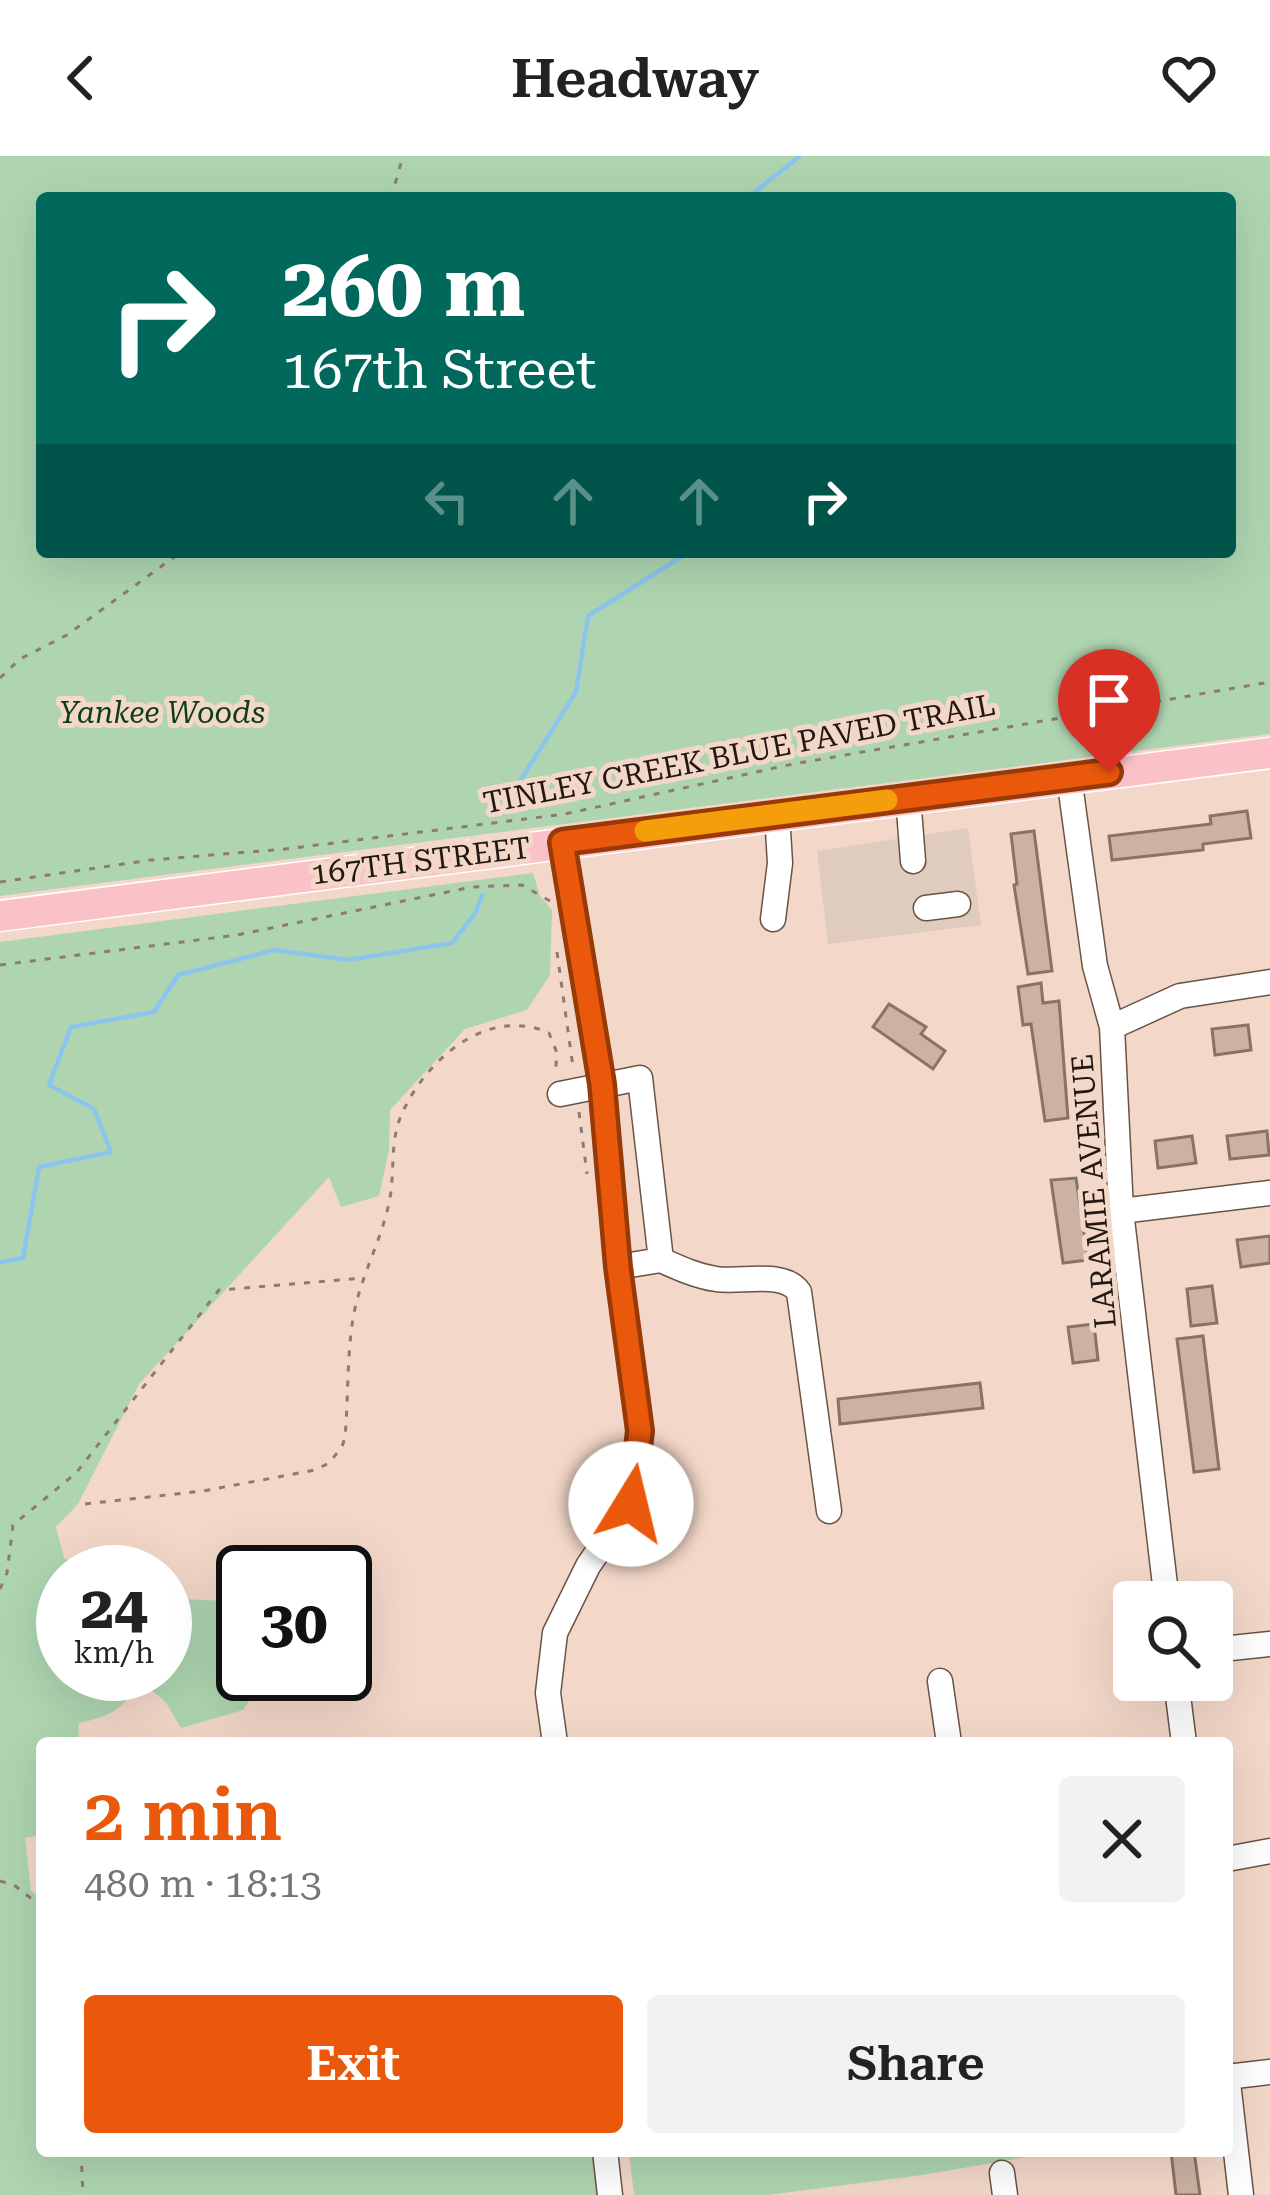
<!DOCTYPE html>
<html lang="en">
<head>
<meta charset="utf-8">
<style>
	:root { --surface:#fff; --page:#f2f2f2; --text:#222; --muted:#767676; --accent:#ea580c }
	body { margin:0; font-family:"Roboto Serif",serif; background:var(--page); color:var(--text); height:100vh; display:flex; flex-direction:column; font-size:45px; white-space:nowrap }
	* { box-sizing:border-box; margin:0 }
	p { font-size:39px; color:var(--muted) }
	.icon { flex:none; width:66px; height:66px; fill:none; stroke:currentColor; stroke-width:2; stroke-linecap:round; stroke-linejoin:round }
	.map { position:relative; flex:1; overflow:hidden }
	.sheet { position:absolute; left:36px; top:1581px; width:1197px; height:420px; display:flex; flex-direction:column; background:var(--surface); border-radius:12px; box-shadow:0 12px 48px #0002 }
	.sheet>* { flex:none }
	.hud { position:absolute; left:36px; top:36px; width:1200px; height:366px; border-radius:12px; box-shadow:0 12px 48px #0002; background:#00695c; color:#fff; overflow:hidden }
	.fabs { position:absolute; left:1113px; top:1425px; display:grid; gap:24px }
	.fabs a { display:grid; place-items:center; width:120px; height:120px; border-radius:12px; background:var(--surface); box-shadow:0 12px 48px #0002; font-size:60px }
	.speed { position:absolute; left:36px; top:1389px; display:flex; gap:24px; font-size:60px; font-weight:700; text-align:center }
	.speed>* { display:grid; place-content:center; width:156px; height:156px; border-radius:50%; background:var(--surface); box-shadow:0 12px 48px #0002; line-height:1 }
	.speed small { font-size:30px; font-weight:400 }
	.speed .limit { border:6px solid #111; border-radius:18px; background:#fff; color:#111 }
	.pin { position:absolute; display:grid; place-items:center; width:102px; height:102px; color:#fff; margin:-123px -51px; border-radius:50% 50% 50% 0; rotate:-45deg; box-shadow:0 0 12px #0007 }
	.pin .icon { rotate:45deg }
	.me { position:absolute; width:132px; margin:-66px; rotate:9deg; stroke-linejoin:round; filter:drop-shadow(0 0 9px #0008) }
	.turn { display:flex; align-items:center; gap:42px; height:252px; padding:0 48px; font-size:54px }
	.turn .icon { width:156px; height:156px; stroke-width:2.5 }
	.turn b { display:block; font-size:84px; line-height:102px }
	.lanes { display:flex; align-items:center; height:114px; padding:0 48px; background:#0003; justify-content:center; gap:60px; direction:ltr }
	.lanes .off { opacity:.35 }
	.round { display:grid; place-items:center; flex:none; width:126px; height:126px; border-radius:12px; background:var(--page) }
	.headline { display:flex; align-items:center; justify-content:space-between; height:204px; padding:0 48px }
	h1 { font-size:72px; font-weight:600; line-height:90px; color:var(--accent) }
	.cta { display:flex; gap:24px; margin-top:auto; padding:24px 48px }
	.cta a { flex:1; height:138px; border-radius:12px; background:var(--accent); color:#fff; font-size:48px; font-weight:600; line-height:138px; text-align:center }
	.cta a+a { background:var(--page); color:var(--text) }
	header { display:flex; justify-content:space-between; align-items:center; height:156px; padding:0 48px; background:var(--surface); font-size:54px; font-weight:600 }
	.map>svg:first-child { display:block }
	.commercial { fill:#e0ccbe }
	.green { fill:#aed5b0; fill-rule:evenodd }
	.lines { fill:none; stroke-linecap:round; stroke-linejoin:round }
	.stream { stroke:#8cc5ec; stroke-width:4.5 }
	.building { fill:#ccb2a3; stroke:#8a7365; stroke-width:3 }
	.minor-casing { stroke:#695345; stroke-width:27 }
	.major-casing { stroke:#fff; stroke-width:33 }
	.path { stroke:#8d7b71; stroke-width:3; stroke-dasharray:6 9; stroke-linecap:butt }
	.minor { stroke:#fff; stroke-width:24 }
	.major { stroke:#fac2c7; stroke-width:30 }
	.route-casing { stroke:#983908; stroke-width:30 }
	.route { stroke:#ea580c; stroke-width:21 }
	.slow { stroke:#f59e0b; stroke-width:21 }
	.labels { text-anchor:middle; stroke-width:10; stroke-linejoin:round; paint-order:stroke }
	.park-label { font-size:30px; font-style:italic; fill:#093e13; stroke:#f3d8c9 }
	.street-label { font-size:30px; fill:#211813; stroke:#f3d8c9 }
</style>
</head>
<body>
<header><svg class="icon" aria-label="back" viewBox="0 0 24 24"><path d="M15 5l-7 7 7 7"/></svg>Headway<svg class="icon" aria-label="heart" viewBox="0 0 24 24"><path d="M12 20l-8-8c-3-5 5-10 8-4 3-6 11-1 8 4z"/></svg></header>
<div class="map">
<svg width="1270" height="2039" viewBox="0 0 1270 2039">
	<rect width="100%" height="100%" fill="#f3d8c9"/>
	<path class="commercial" d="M968,672l13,97 -153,19 -11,-93z"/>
	<path class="green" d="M0,0h1270v578l-1270,162zM1230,42v354h-1188v-354z
		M533,717l7,23 12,14 -2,65 -23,35 -62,19 -75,81 -1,40 -10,46 -38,11 -12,-30 -190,207 -61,120 -22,23 8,31 23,14h-24v102h102v-76l78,4v72h8l6,15 -14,21 -62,18 -16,-27 -26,-20c-15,29 -29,35 -60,42l-1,19 13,1h-49v92l-17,3 6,53 11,7v253h552l4,44h-598v-1253z
		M629,1995h432l-139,24 -154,20h-134z"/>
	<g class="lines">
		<path class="stream" d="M747,42l53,-42
			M505,657l5,-16 66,-105 12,-76 101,-64
			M0,1106l23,-4 16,-91 72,-15 -17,-43 -45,-24 22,-58 83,-15 24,-37 97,-25 73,10 104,-17 24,-31 6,-17"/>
	</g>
	<path class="building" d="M1247,655l4,27 -48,6v6l-91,10 -3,-24 102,-12 -1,-8z
		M1034,675l18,140 -24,3 -14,-89 3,-1 -6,-50z
		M1041,827l2,20 16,-2 9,117 -23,3 -14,-97 -8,1 -5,-38z
		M889,848l37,23 -5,7 24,17 -12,18 -60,-42z
		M1248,869l3,25 -36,5 -3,-26z
		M1267,975l2,24 -39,4 -3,-23z
		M1192,980l4,27 -38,5 -3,-27z
		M1076,1022l12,82 -25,3 -12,-83z
		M1270,1080v27l-29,4 -4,-27z
		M1212,1130l5,37 -26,3 -4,-37z
		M1094,1168l4,36 -25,3 -5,-36z
		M1203,1180l16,133 -25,3 -17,-133z
		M980,1227l3,25 -143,16 -2,-25z
		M1171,1995h23l6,44h-24z"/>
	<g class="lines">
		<g class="minor-casing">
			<path id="minor" d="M1069,621l26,189 17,61 9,184 46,391
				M908,641l5,64
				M926,752l32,-4
				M773,763l7,-56 -3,-49
				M1112,871l68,-31 90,-14
				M560,938l80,-16 21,182 -43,7
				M1121,1055l149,-18
				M661,1104c18,8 35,16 55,19 24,4 68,-9 83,13l30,219
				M1212,1494l58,-6
				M1176,1524l8,63
				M940,1525l9,62
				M555,1587l-7,-50 7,-60 33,-67 42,-62 10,-73 -22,-164 -17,-182 -39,-243
				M1227,1703l43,-8
				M1227,1918l14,121
				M1227,1921l43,-5
				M605,1995l5,44
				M1002,2017l3,22"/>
		</g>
		<g class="major-casing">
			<path id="major" d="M0,760l1270,-163"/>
		</g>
		<path class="path" d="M391,42l12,-42
			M0,522l20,-19 47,-24 114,-83
			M0,726l151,-22 134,-11 280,-35 228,-50 477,-82
			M557,796l16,115
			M0,809l237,-30 235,-48 50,-2 28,16
			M579,956l8,62
			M85,1348l118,-13 112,-21 14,-7 13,-16 3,-10c4,-44 1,-95 12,-137 9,-33 25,-64 32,-97 6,-27 1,-56 10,-82 21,-56 86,-117 150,-88l8,20 -2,22
			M0,1433l7,-16 6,-48 63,-52 143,-183 145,-12
			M0,1725l14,4 28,22
			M81,1995l2,44"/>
		<use href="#minor" class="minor"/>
		<use href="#major" class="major"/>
	</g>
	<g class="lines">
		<g class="route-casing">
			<path id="route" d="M631,1348l9,-73 -22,-164 -16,-183 -40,-242 547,-70"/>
		</g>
		<use href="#route" class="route"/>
		<path class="slow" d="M645,675l242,-31"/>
	</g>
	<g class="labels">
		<g class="park-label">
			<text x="162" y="567">Yankee Woods</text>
		</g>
		<g class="street-label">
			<text transform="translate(739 598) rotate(-11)" y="10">TINLEY CREEK BLUE PAVED TRAIL</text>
			<text transform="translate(421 705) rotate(-7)" y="10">167TH STREET</text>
			<text transform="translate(1094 1035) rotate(-95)" y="10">LARAMIE AVENUE</text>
		</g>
	</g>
</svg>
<div class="fabs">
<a><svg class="icon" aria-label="search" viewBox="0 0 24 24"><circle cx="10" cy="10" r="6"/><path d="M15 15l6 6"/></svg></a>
</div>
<div class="speed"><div>24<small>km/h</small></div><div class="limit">30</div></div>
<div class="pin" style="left:1109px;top:616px;background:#d93025"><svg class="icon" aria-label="arrive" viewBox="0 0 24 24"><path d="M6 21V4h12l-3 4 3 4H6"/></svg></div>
<svg class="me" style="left:631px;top:1348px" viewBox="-20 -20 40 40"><circle r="19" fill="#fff"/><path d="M0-13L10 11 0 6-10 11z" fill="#ea580c"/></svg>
<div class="hud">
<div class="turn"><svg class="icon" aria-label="right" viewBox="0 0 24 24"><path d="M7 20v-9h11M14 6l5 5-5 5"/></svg><div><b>260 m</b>167th Street</div></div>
<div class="lanes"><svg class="icon off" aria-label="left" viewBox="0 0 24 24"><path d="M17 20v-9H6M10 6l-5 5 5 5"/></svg><svg class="icon off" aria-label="ahead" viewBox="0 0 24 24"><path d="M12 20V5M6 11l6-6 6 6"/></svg><svg class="icon off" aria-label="ahead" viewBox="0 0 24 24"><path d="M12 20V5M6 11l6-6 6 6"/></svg><svg class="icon" aria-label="right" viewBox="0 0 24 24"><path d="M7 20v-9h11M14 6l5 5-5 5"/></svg></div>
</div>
<section class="sheet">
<div class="headline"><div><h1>2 min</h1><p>480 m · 18:13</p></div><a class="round"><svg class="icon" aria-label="close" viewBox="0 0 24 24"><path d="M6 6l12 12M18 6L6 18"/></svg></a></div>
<div class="cta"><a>Exit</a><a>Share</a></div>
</section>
</div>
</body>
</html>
